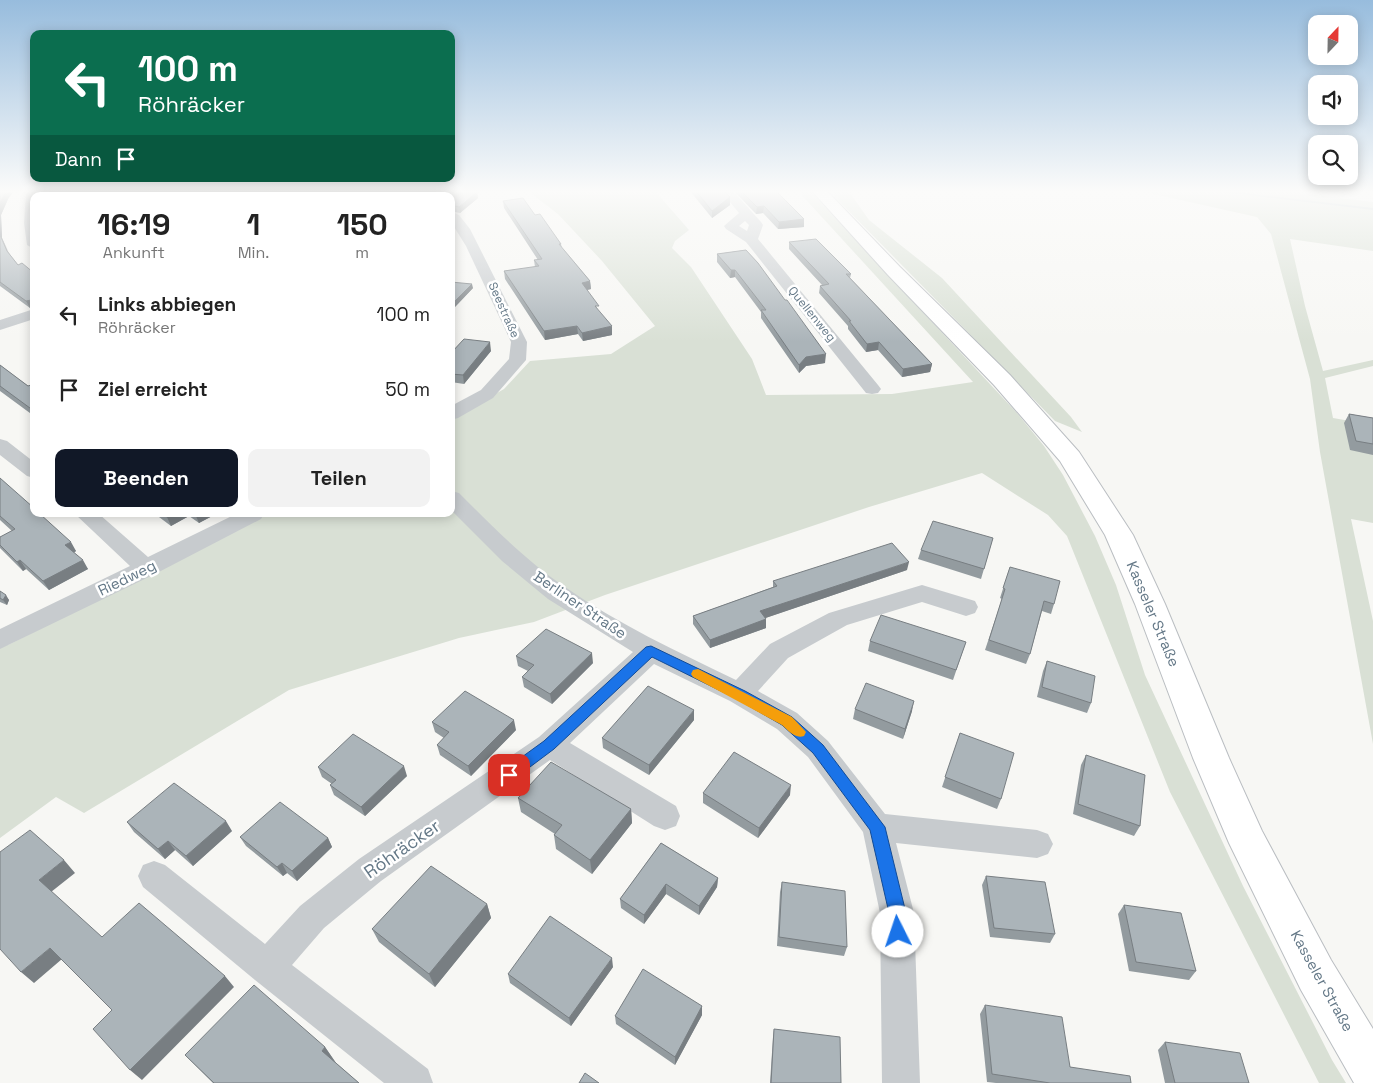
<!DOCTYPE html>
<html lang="de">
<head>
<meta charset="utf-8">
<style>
	:root { --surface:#fff; --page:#f2f2f2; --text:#222; --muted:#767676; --accent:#111827 }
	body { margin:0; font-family:"Space Grotesk",sans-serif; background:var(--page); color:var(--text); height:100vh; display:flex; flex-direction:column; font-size:19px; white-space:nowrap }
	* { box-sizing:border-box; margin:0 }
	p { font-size:16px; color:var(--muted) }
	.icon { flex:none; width:28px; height:28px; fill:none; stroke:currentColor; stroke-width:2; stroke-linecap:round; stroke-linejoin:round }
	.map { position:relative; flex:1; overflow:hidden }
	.panel { position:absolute; left:30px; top:192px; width:425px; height:325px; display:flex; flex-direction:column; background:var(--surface); border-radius:10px; box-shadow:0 2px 12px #0003 }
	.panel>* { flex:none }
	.top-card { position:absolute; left:30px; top:30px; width:425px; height:152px; border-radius:10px; box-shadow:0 2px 12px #0003; background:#0b6e4f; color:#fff; overflow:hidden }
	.needle { width:32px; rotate:22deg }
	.controls { position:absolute; left:1308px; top:15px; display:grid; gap:10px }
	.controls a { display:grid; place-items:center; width:50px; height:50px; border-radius:10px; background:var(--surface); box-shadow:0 2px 12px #0003; font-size:25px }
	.pin { position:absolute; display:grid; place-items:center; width:42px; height:42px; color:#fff; margin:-21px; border-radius:10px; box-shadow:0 2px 8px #0006 }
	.me { position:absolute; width:55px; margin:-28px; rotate:356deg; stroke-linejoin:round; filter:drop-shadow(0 0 4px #0008) }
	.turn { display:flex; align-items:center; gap:18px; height:105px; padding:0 25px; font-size:22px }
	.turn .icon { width:65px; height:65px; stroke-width:2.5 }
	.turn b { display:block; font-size:35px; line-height:42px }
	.then { display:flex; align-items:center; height:48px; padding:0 25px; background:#0003; gap:10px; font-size:19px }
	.eta { display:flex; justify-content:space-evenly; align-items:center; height:85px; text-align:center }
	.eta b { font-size:30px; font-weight:700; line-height:35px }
	.button { display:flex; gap:10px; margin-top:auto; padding:10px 25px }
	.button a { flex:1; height:58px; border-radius:10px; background:var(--accent); color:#fff; font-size:20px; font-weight:700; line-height:58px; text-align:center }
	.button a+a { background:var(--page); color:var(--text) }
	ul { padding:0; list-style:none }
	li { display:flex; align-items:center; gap:15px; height:75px; padding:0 25px }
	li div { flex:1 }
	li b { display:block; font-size:19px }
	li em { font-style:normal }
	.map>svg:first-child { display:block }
	.green { fill:#d9e0d5 }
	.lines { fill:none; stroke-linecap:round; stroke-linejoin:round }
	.stream { fill:#bdc9cd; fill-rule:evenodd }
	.major-casing { stroke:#babec2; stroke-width:2 }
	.minor { fill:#c7cbce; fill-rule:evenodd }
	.major { fill:#fff; fill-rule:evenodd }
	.wall { fill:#939b9f }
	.shaded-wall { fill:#787e82 }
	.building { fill:#abb4b9; stroke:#787e82 }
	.route { fill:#1a73e8; stroke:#114b97 }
	.slow { fill:#f59e0b }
	.labels { text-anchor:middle; stroke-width:5; stroke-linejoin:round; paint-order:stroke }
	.far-street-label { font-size:12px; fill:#647887; stroke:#fff }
	.street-label { font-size:15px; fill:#647887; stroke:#fff }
	.near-street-label { font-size:18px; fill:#647887; stroke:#fff }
</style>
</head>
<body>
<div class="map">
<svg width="1373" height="1083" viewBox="0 0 1373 1083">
	<rect width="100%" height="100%" fill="#f7f7f4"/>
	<path class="green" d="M528,191h127l34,39 -14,11 -3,7 19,19 61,92 14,36 126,-1 81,-12 -175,-191h12l207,222 27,33 19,29 32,61 21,49 29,90 98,211 89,174 14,23h-27l-149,-291 -103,-256 -19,-21 -66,-42 -113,34 -264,88 -71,27 -75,16 -170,52 -205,123 -28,-16 -56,41v-200l8,7 257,-131h186v-95l53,-30 26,-28 81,-7 44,-28 -53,-65 -44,-47z
		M832,191h19l-1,2 19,27 73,58 129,139 11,15 -27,-11 -220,-224z
		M1140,191h144l89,11v49l-83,-12 15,67 18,65 50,-11v6l-48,12 8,40 40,7v98l-22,-4 22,102v123l-53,-292 -10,-73 -39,-145 -14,-17z"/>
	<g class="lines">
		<path class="stream" d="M1220,191h8l145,17v2l-151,-18z"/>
		<g class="major-casing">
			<path id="major" d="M812,191h15l73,76 110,108 69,77 54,83 32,69 64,154 33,73 69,129 42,69v54h-19l-53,-93 -72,-147 -36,-85 -58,-154 -30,-69 -45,-74 -66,-76 -106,-110z"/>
		</g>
		<path class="minor" d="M28,191h41l-6,4 -29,1v53l-7,-4 -3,-22 2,-29z
			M721,191h12l28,31 2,3 -5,14 120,146 3,4 -3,4 -6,1 -6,-1 -120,-151 -20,-13 -2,-3 15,-13zM745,221l4,4 -2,6 -8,-5z
			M451,212l8,3 11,14 57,113 -1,18 -33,38 -35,20 -7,2v-14l30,-16 28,-31 2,-17 -45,-96 -15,-24z
			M34,309v10l-34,11v-10z
			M0,439l7,2 27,21v16l-7,-2 -27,-21z
			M451,491l8,2c33,33 67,68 106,94 53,37 113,65 171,93l34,-36 59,-31 93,-28 53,16 3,6 -3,6 -9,3 -44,-14 -75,23 -59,33 -30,33 39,22 31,28 57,73 152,16 11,4 5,10 -5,10 -11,4 -141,-15 18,70 6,170h-38l-2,-170 -17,-81 -55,-75 -31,-28 -47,-28 -76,-37 -84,79 106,63 4,10 -4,10 -11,4 -11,-4 -104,-66 -169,121 -57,47 -32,37 136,104 5,14h-49l-129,-103 -112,-93 -5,-11 5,-11 11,-4 11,4 100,79 35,-38 59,-47 180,-122 94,-85 -85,-53 -46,-38 -51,-51z
			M75,514h24l49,43 88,-43h28l-3,5 -106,55 -155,75v-20l130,-63z"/>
		<use href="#major" class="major"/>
	</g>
	<path class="wall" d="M0,191l8,8 -7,16 1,23 6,14 10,13 16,8v36l-1,-1h-3l-30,-22z
		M258,191h205l14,1 1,6 -18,15 -9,-2v-15l-214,-4h35z
		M690,191h34l6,6v8l-18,13z
		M734,191h43v1l27,27v8l-26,2 -15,-16 -7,1z
		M503,201l32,14 26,29 1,4 28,33 1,8 -4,1 25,45 -29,6 -5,-7 -33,6 -40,-61 -1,-8 31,-4 -1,-7h4l-34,-52z
		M789,242l62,32 -1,4 82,86 -2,8 -28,5 -24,-27 -12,2 -18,-23v-3l-29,-33 1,-7 2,-1 -33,-36z
		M746,250l79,113 -19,3 -7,7 -38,-55v-6l-26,-35 -5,1 -13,-16v-8z
		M451,282l22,6 -19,20 -3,-1z
		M491,351l-27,33 -13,-2v-29z
		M0,365l28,21 6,-2v32l-34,-25z
		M1349,414l24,4v37l-23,-5 -6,-27z
		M0,478l76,73 -2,2 14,16 -39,21 -23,-21 -3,2 -23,-23v-11l12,-6 -12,-11z
		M155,514h61l-17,9 -10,-7 -18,10z
		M993,538l-12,41 -63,-20 3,-9z
		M1010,567l44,37 -3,10 -9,-3 -12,43 -4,10 -41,-14 17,-51 -2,-1z
		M907,570l-142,48 1,10 -56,20 -17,-24v-8l80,-29v-6z
		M0,591l9,9 -2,5 -7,-3z
		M870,641l96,1 -13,38 -85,-29z
		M516,656l77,7 -41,41 -28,-17 -2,-10 6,-6 -10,-5z
		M1047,661l44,42 -4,10 -50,-16 6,-26z
		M855,709l57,2 -9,28 -50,-20z
		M694,720l-45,55 -46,-27 -1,-10z
		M432,722l84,8 -45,46 -31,-21 -3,-10 7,-7 -9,-6z
		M960,733l41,66 -4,10 -55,-22z
		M1086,755l54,71 -6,10 -61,-22 8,-49z
		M318,767l89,9 -42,40 -31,-21 -4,-10 2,-1 -10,-7z
		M703,793l87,2 -32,43 -55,-35z
		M518,798l113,11 1,14 -40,51 -36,-25 -2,-14 1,-1 -34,-22z
		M127,822l105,9 -39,35 -18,-16 -10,9 -31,-27z
		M240,837l88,1 4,9 -35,34 -10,-8 -4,3 -37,-30z
		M661,843l57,35 -1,9 -18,28 -33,-21 -22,30 -23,-16 -1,-9z
		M986,876l69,58 -5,9 -60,-6 -8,-52z
		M782,882l65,65 -3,9 -67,-10 3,-54z
		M487,904l4,14 -56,69 -56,-45 -7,-13z
		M1124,905l72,66 -7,9 -60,-9 -11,-57z
		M613,967l-42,59 -61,-43 -2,-9z
		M985,1005l85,62 61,16h-135l-9,-1 -7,-68z
		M702,1006v9l-27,50 -59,-41 -1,-8z
		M774,1029l67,54h-71l3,-46z
		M1165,1042l84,41h-84l-7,-33z
		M325,1047l11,16 23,20h-146l-28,-28z"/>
	<path class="shaded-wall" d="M6,191h8l-6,8 -7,16 1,23 9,19 -11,-22v-32z
		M477,192l1,6 -18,15 -1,-6z
		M730,197v8l-18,13v-7z
		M764,206l-1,7 -7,1 1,-7z
		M804,219v8l-26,2 1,-7z
		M731,270h4v7l-5,1z
		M590,281l1,8 -9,2v-8z
		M472,284l1,4 -19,20 -1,-5z
		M31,300l2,8h-3l-4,-7z
		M577,326l1,8 -33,6 -1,-9z
		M612,326v9l-29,6 -1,-8z
		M490,342l1,9 -27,33 -1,-9z
		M879,342l-1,8 -12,2 1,-8z
		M826,354l-1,9 -19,3 -7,7v-8l7,-8z
		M932,364l-2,8 -28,5 1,-8z
		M173,514h15l1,2 -18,10 -4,-9z
		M195,514h21l-17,9z
		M71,542l5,9 -5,3 -6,-9z
		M20,560l6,9 -3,2 -6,-9z
		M83,560l5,9 -39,21 -6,-9z
		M909,562l-2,8 -147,50v-9z
		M6,595l3,5 -2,5 -4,-5z
		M766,619v9l-56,20v-8z
		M592,653l1,10 -41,41 -2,-10z
		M914,701l-2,10 -9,28 2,-10z
		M694,710v10l-45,55v-10z
		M514,720l2,10 -45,46 -3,-10z
		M404,766l3,10 -42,40 -4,-9z
		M791,785l-1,10 -32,43 1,-10z
		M631,809l1,14 -40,51 -2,-14z
		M226,821l6,10 -39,35 -7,-10z
		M328,838l4,9 -35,34 -5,-10z
		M168,841l7,9 -10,9 -7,-10z
		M64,860l11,13 -24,19 -12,-12z
		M282,863l5,10 -4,3 -6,-9z
		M718,878l-1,9 -18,28v-9z
		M666,884v10l-22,30v-9z
		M487,904l4,14 -56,69 -6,-13z
		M50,948l12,11 -28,24 -13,-11z
		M612,958l1,9 -42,59 -2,-8z
		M225,976l9,11 -92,93 -12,-10z
		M702,1006v9l-27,50v-8z
		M325,1047l11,16 -3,4 -11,-16z"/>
	<path class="building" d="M0,191h6l-6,12z
		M91,191h135l11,1h34l2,-1h190l14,1 -18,15 -8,-2v-9h-370l1,-4z
		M696,191h28l6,6 -18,14z
		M741,191h35l28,28 -25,3 -15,-16 -7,1z
		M523,198l12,17 5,-1 21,30h-2l31,37 -8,2 17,23h-4l17,20 -30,7 -5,-7 -33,5 -40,-60 35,-5 -5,-6 8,-1 -39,-58z
		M0,235l7,16 11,14 4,-2 12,10v34l-2,-2 -1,-5 -5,1 -26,-19z
		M816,239l35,35h-5l86,90 -29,5 -24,-27 -12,2 -18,-23h2l-31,-35 9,-2 -40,-42z
		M746,250l12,13 27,37h2l39,54 -20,3 -7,8 -38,-55h5l-31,-40h-4l-14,-16z
		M451,282l21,2 -19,19h-2z
		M464,339l26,3 -27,33 -12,-1v-21z
		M0,365l28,21 6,-2v27l-34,-25z
		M1349,414l24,4v26l-17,-3z
		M0,478l34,30v6h6l31,28 -6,3 18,15 -40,21 -23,-21 -3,2 -17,-17v-8l15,-8 -15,-13z
		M162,514h11l-6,3z
		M933,521l60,17 -9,31 -63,-19z
		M892,543l17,19 -149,49 6,8 -56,21 -17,-24 84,-30 -4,-5z
		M1010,567l50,14 -6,23 -10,-3 -14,53 -41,-14 16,-51 -2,-1z
		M0,591l6,4 -3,5 -3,-2z
		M881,615l85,27 -10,28 -86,-29z
		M546,629l46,24 -42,41 -28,-17 12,-12 -18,-9z
		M1047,661l48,15 -4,27 -49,-16z
		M866,683l48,18 -9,28 -50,-20z
		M648,686l46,24 -45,55 -47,-27z
		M465,691l49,29 -46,46 -31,-21 12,-13 -17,-10z
		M960,733l54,20 -13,46 -56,-22z
		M353,734l51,32 -43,41 -31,-22 6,-5 -18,-13z
		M734,752l57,33 -32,43 -56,-35z
		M1086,755l59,20 -5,51 -62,-22z
		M551,762l80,47 -41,51 -36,-25 8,-10 -44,-27z
		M174,783l52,38 -40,35 -18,-15 -10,8 -31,-27z
		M280,802l48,36 -36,33 -10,-8 -5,4 -37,-30z
		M30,830l34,30 -25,20 63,57 37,-34 86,73 -95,94 -37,-41 19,-19 -62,-62 -29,24 -21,-23v-97z
		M661,843l57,35 -19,28 -33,-22 -22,31 -24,-16z
		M431,866l56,38 -58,70 -57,-45z
		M986,876l59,6 10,52 -61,-6z
		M782,882l63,9 2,56 -68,-10z
		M1124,905l57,8 15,58 -60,-9z
		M550,916l62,42 -43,60 -61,-44z
		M643,969l59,37 -27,51 -60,-41z
		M254,985l71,62 -3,4 37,32h-145l-29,-28z
		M985,1005l77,12 8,50 60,9 1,7h-81l-58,-9z
		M774,1029l66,8 1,46h-70z
		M1165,1042l75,11 9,30h-74z
		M585,1073l14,10h-20z"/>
	<linearGradient id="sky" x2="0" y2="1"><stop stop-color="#97bcdd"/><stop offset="0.56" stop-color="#fbfbfa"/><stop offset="1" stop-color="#fbfbfa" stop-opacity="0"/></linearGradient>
	<rect width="1373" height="342" fill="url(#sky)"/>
	<path class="route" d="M651,646l94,45 47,26 31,28 62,82 21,86v19l-2,6 -6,2 -6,-2 -3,-6v-19l-19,-83 -57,-77 -31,-28 -47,-27 -83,-41 -98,92 -40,30 -5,2 -5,-2 -3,-4 3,-5 40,-29 102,-94z"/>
	<path class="slow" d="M698,669l94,48 14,15 -2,4c-9,3 -15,-5 -22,-11l-89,-48 -2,-3 2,-4z"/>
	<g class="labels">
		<g class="far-street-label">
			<text transform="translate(504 310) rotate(66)" y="4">Seestraße</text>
			<text transform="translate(812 314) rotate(51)" y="4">Quellenweg</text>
		</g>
		<g class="street-label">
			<text transform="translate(127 578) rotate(-26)" y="5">Riedweg</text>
			<text transform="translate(580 605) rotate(34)" y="5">Berliner Straße</text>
			<text transform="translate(1153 614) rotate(67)" y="5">Kasseler Straße</text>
			<text transform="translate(1322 981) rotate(61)" y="5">Kasseler Straße</text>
		</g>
		<g class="near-street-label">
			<text transform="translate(402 849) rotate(-35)" y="6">Röhräcker</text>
		</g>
	</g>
</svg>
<div class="controls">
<a><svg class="needle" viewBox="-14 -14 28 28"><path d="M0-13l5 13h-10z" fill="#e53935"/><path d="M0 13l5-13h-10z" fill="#767676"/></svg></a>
<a><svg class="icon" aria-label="sound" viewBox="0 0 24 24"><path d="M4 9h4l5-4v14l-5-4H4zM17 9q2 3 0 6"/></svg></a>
<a><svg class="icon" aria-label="search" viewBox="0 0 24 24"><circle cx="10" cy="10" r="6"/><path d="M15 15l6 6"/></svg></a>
</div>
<div class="pin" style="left:509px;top:775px;background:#d93025"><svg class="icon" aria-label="arrive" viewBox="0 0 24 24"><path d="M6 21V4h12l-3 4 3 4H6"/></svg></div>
<svg class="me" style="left:898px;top:932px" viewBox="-20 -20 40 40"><circle r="19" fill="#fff"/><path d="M0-13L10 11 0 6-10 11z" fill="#1a73e8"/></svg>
<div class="top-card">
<div class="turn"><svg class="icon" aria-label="left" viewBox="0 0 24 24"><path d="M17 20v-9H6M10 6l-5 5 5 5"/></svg><div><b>100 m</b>Röhräcker</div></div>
<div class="then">Dann<svg class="icon" aria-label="arrive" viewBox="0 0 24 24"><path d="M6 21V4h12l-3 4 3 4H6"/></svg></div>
</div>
<section class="panel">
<div class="eta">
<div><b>16:19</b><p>Ankunft</p></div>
<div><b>1</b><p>Min.</p></div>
<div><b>150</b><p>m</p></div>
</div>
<ul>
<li><svg class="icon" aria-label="left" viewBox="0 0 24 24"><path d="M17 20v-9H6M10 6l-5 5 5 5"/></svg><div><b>Links abbiegen</b><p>Röhräcker</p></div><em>100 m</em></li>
<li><svg class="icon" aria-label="arrive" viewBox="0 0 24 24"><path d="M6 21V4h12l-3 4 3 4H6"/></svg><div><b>Ziel erreicht</b></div><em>50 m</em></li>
</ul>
<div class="button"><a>Beenden</a><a>Teilen</a></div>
</section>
</div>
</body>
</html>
